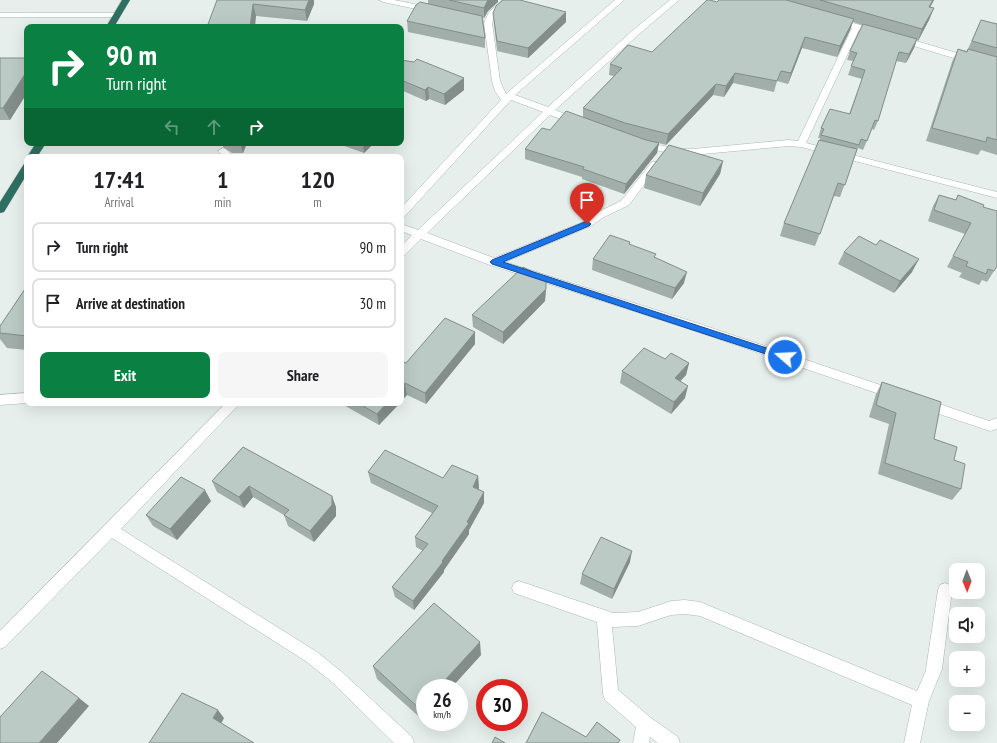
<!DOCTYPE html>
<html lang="en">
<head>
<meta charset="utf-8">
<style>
	:root { --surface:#fff; --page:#f6f6f6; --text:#202124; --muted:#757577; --line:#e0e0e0; --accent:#0b8043 }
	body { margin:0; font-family:"PT Sans Narrow",sans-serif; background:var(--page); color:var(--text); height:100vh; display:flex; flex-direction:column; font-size:15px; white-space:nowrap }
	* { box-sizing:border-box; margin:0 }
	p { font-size:13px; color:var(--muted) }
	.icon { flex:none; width:22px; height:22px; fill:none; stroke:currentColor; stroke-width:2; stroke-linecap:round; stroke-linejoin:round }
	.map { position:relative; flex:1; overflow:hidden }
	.side { position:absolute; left:24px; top:154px; width:380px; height:252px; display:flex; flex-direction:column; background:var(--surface); border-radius:8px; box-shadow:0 4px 16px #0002 }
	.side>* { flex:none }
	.banner { position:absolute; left:24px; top:24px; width:380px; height:122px; border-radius:8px; box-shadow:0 4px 16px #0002; background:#0b8043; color:#fff; overflow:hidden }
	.needle { width:26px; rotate:179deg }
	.buttons { position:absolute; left:949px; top:563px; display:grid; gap:8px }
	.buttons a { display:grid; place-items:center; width:36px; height:36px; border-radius:8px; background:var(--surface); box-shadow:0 4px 16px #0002; font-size:20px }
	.speed { position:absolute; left:416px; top:679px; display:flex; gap:8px; font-size:20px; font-weight:700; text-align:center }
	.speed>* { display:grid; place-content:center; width:52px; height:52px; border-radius:50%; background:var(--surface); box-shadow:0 4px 16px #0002; line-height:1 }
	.speed small { font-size:10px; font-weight:400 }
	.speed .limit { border:6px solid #d22; background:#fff; color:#111 }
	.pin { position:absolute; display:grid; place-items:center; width:34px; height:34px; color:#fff; margin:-41px -17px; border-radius:50% 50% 50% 0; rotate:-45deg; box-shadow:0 0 4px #0007 }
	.pin .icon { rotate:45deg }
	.me { position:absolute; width:44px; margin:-22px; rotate:289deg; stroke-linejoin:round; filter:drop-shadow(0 0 3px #0008) }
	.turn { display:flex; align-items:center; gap:14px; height:84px; padding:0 16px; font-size:18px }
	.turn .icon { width:52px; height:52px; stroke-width:2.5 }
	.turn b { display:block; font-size:28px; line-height:34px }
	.lanes { display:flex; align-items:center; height:38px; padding:0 16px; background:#0003; justify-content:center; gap:20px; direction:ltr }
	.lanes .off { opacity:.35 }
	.eta { display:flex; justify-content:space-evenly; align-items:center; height:68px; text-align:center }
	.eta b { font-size:24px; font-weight:600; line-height:28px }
	.button { display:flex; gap:8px; margin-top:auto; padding:8px 16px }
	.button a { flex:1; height:46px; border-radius:8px; background:var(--accent); color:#fff; font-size:16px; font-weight:600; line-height:46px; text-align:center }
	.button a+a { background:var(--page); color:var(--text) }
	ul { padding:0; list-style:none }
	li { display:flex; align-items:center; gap:12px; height:50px; margin:0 8px 6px; padding:0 8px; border:2px solid var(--line); border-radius:8px }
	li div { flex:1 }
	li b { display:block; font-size:15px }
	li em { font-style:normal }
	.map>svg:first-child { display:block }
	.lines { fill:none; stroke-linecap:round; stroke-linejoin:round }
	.lane-casing { stroke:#a8b8b2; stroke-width:1 }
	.street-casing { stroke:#a8b8b2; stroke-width:1 }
	.highway-casing { stroke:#c2cac8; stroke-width:1 }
	.lane { fill:#fff; fill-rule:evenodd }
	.street { fill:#fff; fill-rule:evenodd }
	.highway { fill:#2f6f62; fill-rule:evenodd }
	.wall { fill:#a1aea9 }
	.shaded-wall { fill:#838d89 }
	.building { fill:#bbcac4; stroke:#838d89 }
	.route { fill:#1a73e8; stroke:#114b97 }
</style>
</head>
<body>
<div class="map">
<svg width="997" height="743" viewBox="0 0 997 743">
	<rect width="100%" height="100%" fill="#e6efeb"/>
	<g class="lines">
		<g class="lane-casing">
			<path id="lane" d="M945,583l5,2 2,5 -10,79 -3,5 -5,3 -5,-3 -3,-5 12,-79 2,-5z"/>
		</g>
		<g class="street-casing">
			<path id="street" d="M379,0h15l39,8 1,2 -4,2 -47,-10z
				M503,0h9l-17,15 -3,8 8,58 6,13 109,-94h9l-109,95 33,12 84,-76 38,-31h9l-41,35 -83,75 23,9 2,2 -2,2h-6l-22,-8 -123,118 67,25 89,-36 13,-9 25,-12 31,-39h6l2,2 -2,2 -29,39 -25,12 -13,9 -86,36 189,60 204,69 2,3 -2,3 -4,2 -208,-71 -196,-63 -69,-26 -16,16 -4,1v-10l11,-11 -11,-4v-7l17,6 125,-118 -32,-12 -106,116 -4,1v-9l100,-108 -6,-9 -3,-10 -8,-58 5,-11z
				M0,13h117l4,2 -4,2h-117z
				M834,19h6l40,12 1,2 -4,2 -18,-5 -53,113 191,49v6l-196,-51 -13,-1 -95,9h-15l-37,-8 -2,-2 5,-3 34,7h15l95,-9 10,1 54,-113 -18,-5z
				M897,37h6l94,28v6l-100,-30z
				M223,148l3,1 8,8h-10l-6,-6z
				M27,393v10l-27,2v-10z
				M925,399l64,22 8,-3v11l-7,2 -69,-23 -2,-4 2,-4z
				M226,403h14l-119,126 196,123 26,21 69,64 2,6h-20l-61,-60 -26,-21 -195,-124 -107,109 -5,2v-18z
				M519,581l94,32 25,-1 33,-11 14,-1 15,2 217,89 12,-27 5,-3 5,3 3,5 -13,32 -9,42h-16l8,-38 -212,-89 -15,-2 -14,1 -33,11 -26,1 6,63 33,28 27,19 2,6h-22l-8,-6 -1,6h-16l3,-16 -31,-27 -2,-6 -6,-72 -83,-29 -2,-5 2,-5z"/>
		</g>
		<g class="highway-casing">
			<path id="highway" d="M122,0h8l-16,27h-8z
				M36,143h10l-9,14h-10z
				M27,163v11l-23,38 -4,1v-11l24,-38z"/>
		</g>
		<use href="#lane" class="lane"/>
		<use href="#street" class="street"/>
		<use href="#highway" class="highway"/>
	</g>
	<path class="wall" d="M217,0l97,4 -7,17 -51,-5z
		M428,0h70v2l-10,9 -4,7h-1l2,20v10l-77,-16 -1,-11 21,-18z
		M719,0h215l-4,7 4,1 -5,12 -11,21 -1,-1 -3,8 -8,15 -10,-2 -18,60 -4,9 -2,-1 -9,21 -5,-2 -18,49 -6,-1 -19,50 -35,-10 4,-13 36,-83v-2h-2l3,-10 28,-14 13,-35 -14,-4 5,-14 -6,-1 3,-9 12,-26 -9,-3 -3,8 -13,27 -35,-9 -14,36 -11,-3 -3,11 -41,-9 -9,14 -11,-2 -47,50 -7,-2 -2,10 -33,41 -42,-15v-2l-57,-18v-10l25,-19 33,-13v-9l31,-32 -5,-1 1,-11 42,-12z
		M493,13l73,9 -38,36 -31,-7 -3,-28z
		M981,20l16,4v131l-16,-5 -3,5 -52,-14 26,-79 6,-13 9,2z
		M0,58h27v35l-17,27h-10z
		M401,60l63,18v12l-19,15 -16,-6 -3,2 -25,-11z
		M222,143h25l-4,10h-11l-9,-6z
		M336,143h38l-10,10z
		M723,161l-3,13 -20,32 -56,-18 2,-13z
		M939,195l44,12 11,64 -7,11 -5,-2 -3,5 -20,-8 3,-4 -15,-6 18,-33 -37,-13 5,-15z
		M630,242v3l26,13 28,25 -12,16 -80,-29 1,-11z
		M844,252l68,20 -18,21 -56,-29z
		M27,286v64l-20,-2 -7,-9v-13z
		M546,289l-1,12 -42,43 -30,-17 -1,-12z
		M475,332v12l-49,60 -19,-9 -6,6v-40l5,2z
		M689,363l-3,12 -6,6 5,17 -14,16 -51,-31 2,-12z
		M882,382l52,57 20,21 7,29 -9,11 -74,-26 11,-50 -20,-7 7,-23z
		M340,403h60l-21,22z
		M243,447l93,60v9l-22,26 -26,-16 -4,-11 -31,-18 -9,11 -27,-16 -5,-11z
		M368,472l75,6 35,-2 1,12 -1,1 6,3v11l-15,27v4l-25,36v2l-30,38 -19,-13 -3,-10 31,-36 -7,-4 -1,-10 17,-24 -61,-30z
		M211,501l-34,39 -24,-14 -7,-11z
		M630,562l-18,37 -32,-15 2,-10z
		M481,655l-30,33h-26v34l-48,-43 -4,-13z"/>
	<path class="shaded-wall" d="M309,0h5v4l-7,17 -2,-11z
		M488,0h10v2l-10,9 -4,7v-10z
		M933,0h1l-10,19 5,-12z
		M253,4l3,12 -1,11h-5z
		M934,8l-5,12 -11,21 4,-12z
		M566,12v10l-38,36v-10z
		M854,19l-4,11 -13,27 3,-11z
		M805,37l-3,11 -14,36 3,-11z
		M917,39l-3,9 -8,15 3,-9z
		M27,71v22l-17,27 -7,-12z
		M735,73l-2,10 -9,14 2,-11z
		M464,78v12l-19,15 -1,-11z
		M716,84l-3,11 -47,50 2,-11z
		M428,87l1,12 -3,2 -1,-11z
		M240,143h7l-4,10z
		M363,143h11l-10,10z
		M659,143l-2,10 -33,41 2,-10z
		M723,161l-3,13 -20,32 3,-13z
		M919,259l-7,13 -18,21 6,-12z
		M687,272l-3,11 -12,16 3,-11z
		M546,289l-1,12 -42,43v-12z
		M475,332v12l-49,60 -1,-11z
		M689,363l-3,12 -14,15 3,-12z
		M405,383l2,12 -6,6v-13z
		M688,386l-3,12 -14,16 3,-12z
		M387,403h13l-21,22 -2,-11z
		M478,476l1,12 -6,10v-11z
		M249,486l4,11 -9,11 -5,-11z
		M205,490l6,11 -34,39 -7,-11z
		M484,492v11l-15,27v4l-25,36v2l-30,38 -1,-9 29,-40 25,-39z
		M332,496l4,11v9l-22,26 -4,-11z
		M632,551l-2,11 -18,37 2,-10z
		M480,642l1,13 -30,33h-9l4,-9z
		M79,698l10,8 -32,37h-18z
		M425,708v14l-3,-11z
		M218,710l6,8 -4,8 -7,-8z"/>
	<path class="building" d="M217,0h92l-4,10 -52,-6 -3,23h-43z
		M449,0h39l-4,8z
		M503,0h17l46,12 -38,36 -31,-7 -4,-28 3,-7z
		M707,0h3l7,2 2,-2h67l68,19 -14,27 -35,-9 -14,36 -10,-2 -4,10 -42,-8 -9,13 -10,-2 -48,50 -43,-11 -42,-15 39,-40 -12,-4 18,-19 24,7z
		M820,0h113l-4,7 5,1 -12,21z
		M420,2l62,14 3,22 -78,-17 9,-16z
		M981,20l16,4v24l-25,-7z
		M863,24l54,15 -8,15 -10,-2 -21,69 -3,-1 -8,21 -6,-2 -2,6 -38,-10 3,-6 -3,-1 9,-19 20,5 15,-44 -14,-4 6,-13 -7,-2z
		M958,49l9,3 1,-3 29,8v83l-10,-3 -1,5 -54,-14z
		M0,58h27v13l-24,37h-3z
		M417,59l47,19 -20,16 -16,-7 -3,3 -24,-10v-20l13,2z
		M566,111l80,29 13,3 -33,41 -43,-15 1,-2 -59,-18 17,-21 8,2z
		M819,140l38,9 -12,36 -7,-2 -18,51 -36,-11z
		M669,145l54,16 -20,32 -57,-18z
		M939,195l17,5 2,-5 26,10 -1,2 14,4v55l-3,5 -6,-2 -2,5 -20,-8 2,-4 -15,-6 18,-33 -37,-13z
		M610,235l20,7 -1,2 27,10 -2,3 33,15 -12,16 -82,-29z
		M859,236l17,9 4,-5 39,19 -19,22 -56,-29z
		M523,267l23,12v10l-43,43 -31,-17z
		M27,286v50l-27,-3v-7z
		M445,318l30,14 -50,61 -20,-10 -4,5v-27l5,2z
		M644,348l21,11 6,-6 18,10 -14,15 13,8 -14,16 -52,-31z
		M882,382l59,20 -7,37 23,8 -3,13 11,4 -4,25 -76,-26 11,-50 -20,-8z
		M358,403h29l-10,11z
		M243,447l89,49v9l-22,26 -26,-16 5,-5 -40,-24 -10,11 -27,-16z
		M385,450l58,28 9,-13 26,11 -5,11 11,5 -17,30 2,1 -27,38 1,1 -30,39 -21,-14 36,-43 -13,-7 23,-31 -70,-34z
		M181,477l24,13 -35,39 -24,-14z
		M601,537l31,14 -18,38 -32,-15z
		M434,603l46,39 -34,37 2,2 -6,7h-17v20l-3,3 -49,-45z
		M42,671l37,27 -40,45h-39v-26z
		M182,693l36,17 -5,8 41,25h-105z
		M542,712l44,25 11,-15 23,18 -2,3h-92z
		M495,737l10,6h-13z"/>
	<path class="route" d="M587,221l4,3 -2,2 -86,36 285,93 1,2 -1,2h-7l-289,-95 -2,-2 2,-2z"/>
</svg>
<div class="buttons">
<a><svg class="needle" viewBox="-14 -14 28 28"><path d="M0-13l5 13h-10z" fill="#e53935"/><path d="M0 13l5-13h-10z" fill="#757577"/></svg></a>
<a><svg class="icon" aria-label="sound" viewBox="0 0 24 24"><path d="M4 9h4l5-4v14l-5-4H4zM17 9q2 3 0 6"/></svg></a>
<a>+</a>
<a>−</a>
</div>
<div class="speed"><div>26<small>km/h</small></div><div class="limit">30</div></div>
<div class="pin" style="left:587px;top:224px;background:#d93025"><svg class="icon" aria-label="arrive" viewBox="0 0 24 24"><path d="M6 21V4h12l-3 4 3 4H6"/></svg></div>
<svg class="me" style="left:785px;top:357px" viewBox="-20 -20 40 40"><circle r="17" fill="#1a73e8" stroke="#fff" stroke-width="3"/><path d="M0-11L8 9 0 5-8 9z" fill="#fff"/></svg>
<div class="banner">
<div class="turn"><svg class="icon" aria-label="right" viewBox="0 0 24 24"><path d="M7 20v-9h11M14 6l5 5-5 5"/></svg><div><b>90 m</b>Turn right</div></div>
<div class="lanes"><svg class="icon off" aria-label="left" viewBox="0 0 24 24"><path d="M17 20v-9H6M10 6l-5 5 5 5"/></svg><svg class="icon off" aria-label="ahead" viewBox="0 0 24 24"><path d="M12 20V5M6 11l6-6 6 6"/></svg><svg class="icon" aria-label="right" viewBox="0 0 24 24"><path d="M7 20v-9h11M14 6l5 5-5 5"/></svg></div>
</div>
<section class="side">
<div class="eta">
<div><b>17:41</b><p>Arrival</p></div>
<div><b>1</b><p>min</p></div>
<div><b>120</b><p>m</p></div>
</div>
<ul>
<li><svg class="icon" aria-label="right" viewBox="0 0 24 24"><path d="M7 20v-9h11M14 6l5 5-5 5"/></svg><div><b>Turn right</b></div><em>90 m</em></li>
<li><svg class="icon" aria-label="arrive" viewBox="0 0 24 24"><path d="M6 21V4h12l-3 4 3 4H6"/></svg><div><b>Arrive at destination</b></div><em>30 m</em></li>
</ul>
<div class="button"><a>Exit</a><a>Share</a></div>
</section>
</div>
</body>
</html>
